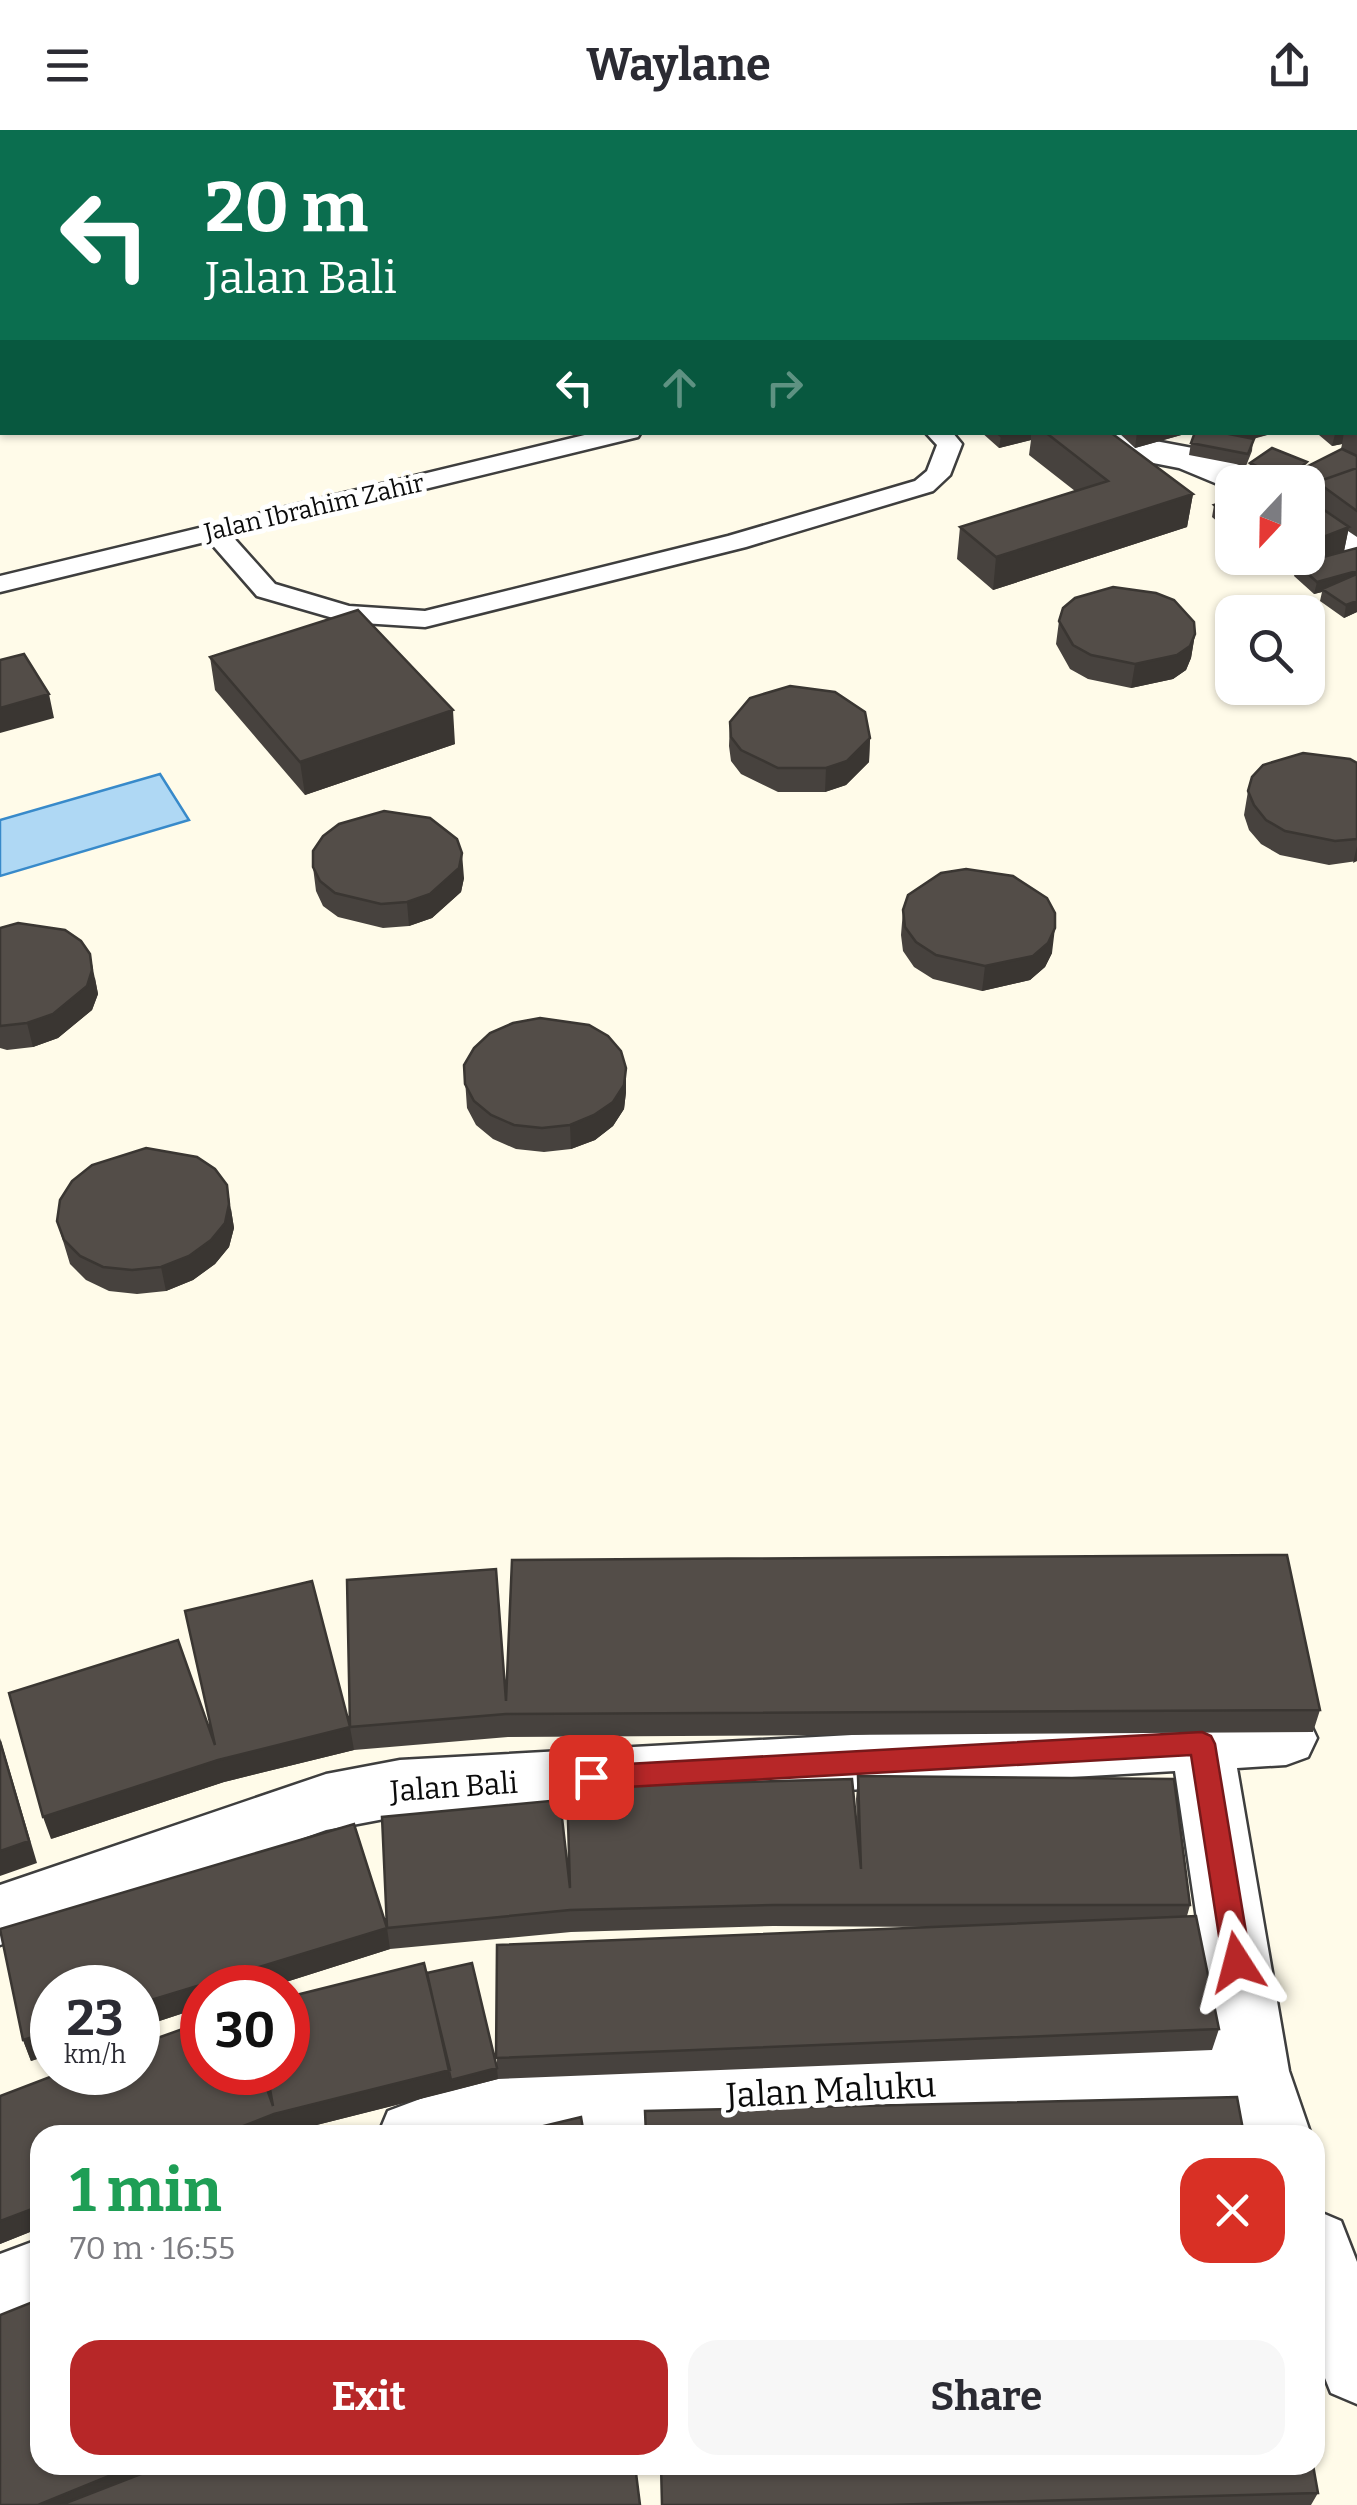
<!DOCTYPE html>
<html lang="en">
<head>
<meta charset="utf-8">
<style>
	:root { --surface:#fff; --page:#f7f7f7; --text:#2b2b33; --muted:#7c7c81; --accent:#b72728 }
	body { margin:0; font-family:Bitter,serif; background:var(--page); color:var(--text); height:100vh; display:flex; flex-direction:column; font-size:38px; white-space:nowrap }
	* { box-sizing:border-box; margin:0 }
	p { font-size:32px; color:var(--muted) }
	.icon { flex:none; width:55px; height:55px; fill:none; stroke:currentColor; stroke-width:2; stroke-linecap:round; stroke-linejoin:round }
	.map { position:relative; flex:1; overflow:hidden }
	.panel { position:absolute; left:30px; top:1995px; width:1295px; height:350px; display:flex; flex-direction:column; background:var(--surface); border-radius:30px; box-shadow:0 2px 8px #0004 }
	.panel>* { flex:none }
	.hud { position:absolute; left:0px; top:0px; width:1358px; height:305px; box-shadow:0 2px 8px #0004; background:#0b6e4f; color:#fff; overflow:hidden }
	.needle { width:65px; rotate:202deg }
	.buttons { position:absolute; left:1215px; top:335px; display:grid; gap:20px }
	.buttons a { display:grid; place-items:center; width:110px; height:110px; border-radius:20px; background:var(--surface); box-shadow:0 2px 8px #0004; font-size:50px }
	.speed { position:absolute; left:30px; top:1835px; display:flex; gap:20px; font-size:50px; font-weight:700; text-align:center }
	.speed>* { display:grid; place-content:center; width:130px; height:130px; border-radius:50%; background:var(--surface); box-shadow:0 2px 8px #0004; line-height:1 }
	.speed small { font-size:25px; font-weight:400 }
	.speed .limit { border:15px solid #d22; background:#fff; color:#111 }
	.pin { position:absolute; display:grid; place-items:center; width:85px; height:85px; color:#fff; margin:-42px; border-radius:20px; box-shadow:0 5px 15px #0006 }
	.me { position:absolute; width:110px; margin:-55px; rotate:351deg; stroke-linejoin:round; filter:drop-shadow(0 0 8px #0008) }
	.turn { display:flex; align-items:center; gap:35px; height:210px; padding:0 40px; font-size:45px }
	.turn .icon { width:130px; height:130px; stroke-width:2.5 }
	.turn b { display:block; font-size:70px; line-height:85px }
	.lanes { display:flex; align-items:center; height:95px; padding:0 40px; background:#0003; justify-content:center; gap:50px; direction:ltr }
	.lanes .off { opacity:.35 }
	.round { display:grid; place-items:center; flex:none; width:105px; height:105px; border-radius:30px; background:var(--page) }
	.head { display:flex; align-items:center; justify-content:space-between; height:170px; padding:0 40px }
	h1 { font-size:60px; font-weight:700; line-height:75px; color:#1e9e55 }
	.button { display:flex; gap:20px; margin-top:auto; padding:20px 40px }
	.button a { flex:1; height:115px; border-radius:30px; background:var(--accent); color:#fff; font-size:40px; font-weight:700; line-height:115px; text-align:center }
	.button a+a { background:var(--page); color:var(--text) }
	header { display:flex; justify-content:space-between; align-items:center; height:130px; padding:0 40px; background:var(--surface); font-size:45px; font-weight:700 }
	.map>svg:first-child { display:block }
	.water { fill:#afd8f4; stroke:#388aca; stroke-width:2.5 }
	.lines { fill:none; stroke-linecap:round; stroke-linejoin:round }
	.service-casing { stroke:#3e3e3e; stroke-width:5 }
	.minor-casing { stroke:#3e3e3e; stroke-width:5 }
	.service { fill:#fff; fill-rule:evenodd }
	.minor { fill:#fff; fill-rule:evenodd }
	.wall { fill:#47423e }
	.shaded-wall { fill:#3a3632 }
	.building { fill:#534d48; stroke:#3a3632; stroke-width:2.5 }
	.route { fill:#b72728; stroke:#77191a; stroke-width:2.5 }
	.labels { text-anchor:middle; stroke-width:10; stroke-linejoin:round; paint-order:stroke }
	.far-street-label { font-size:25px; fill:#0b0b0b; stroke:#fff }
	.street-label { font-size:30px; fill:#0b0b0b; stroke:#fff }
	.near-street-label { font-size:35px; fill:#0b0b0b; stroke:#fff }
</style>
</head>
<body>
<header><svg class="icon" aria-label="menu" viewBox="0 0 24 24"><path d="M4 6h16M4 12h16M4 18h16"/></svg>Waylane<svg class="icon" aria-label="share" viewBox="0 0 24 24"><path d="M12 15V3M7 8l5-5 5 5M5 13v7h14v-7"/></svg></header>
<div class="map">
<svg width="1357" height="2375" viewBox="0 0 1357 2375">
	<rect width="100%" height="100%" fill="#fffbe9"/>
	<path class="water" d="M160,644l29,46 -189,56v-56z"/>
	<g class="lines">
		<g class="service-casing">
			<path id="service" d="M1355,125h2v14h-2z
				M597,302h44l-3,5 -406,99 43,48 74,22 76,5 303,-75 187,-55 12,-10 10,-26 -12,-13h27l10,12 -12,31 -17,16 -187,56 -321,80 -78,-5 -90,-26 -48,-55 -209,51v-16z"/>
		</g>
		<g class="minor-casing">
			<path id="minor" d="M1089,302h41l4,5 69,13 58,24 6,8h-35v8l-53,-22 -72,-14z
				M1308,371l14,4 35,20v29l-14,-3 -35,-21z
				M1286,1581l22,8 9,19 -9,19 -22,8 -49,3 52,303 22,64h-70l-10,-31 -666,31h-187l10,-24 67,-25 67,-15 693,-31 -40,-269 -775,45 -74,14 -326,115v-60l326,-111 74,-14z
				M1315,2080l26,11 16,41v142l-26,-11 -16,-40z
				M40,2109v72l-40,15v-72z"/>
		</g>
		<use href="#service" class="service"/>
		<use href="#minor" class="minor"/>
	</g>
	<path class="wall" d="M1357,242v165l-9,-6 -4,20 13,-3v64l-13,6 -24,-17 2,-9 -8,2 -20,-18 2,-7 -10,3 -21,-14h43v-76h-45l-16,-7 3,-12 56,4 35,-18 1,-5 -10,2 -13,-11 1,-3h35z
		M981,302h129l83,62 -6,33 -194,63 -36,-31 3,-32 115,-36 -46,-36 2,-15 -32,8z
		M1118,302h74l-57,16z
		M1223,302h55l-25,7 -1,12 -6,15 -57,-11 2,-12z
		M1232,369v35l-20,-17 2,-12z
		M1059,491l136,13 -4,24 -5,12 -13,9 -42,9 -43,-9 -18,-10 -14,-25z
		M210,527l245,87 -150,51 -90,-105z
		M730,592l140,16 -1,24 -23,23 -21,7h-47l-37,-18 -10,-13 -2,-15z
		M1357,633v98l-28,4 -49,-10 -19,-11 -12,-14 -5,-15 4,-24z
		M313,737l151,11 -3,14 -29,26 -23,8 -26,2 -45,-11 -15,-11 -7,-15z
		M903,780l149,43 -7,14 -15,13 -48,11 -49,-12 -19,-12 -11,-16 -2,-16z
		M0,798l95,50 3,16 -6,16 -34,28 -25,9 -26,3 -7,-2z
		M464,935l162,3v24l-2,17 -11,17 -18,14 -24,9 -27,3 -28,-3 -23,-10 -17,-14 -9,-17z
		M231,1079l3,19 -5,19 -14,17 -22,16 -27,11 -29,3 -28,-3 -23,-11 -16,-16 -13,-43z
		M507,1570l813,10 -7,22 -805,5 -154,13 -130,32 -173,57 164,-94 135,-18z
		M858,1646l316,3 16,126 -3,11h9l23,113 -7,21 -714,29 -221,56h-237v93l-40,16v-148l63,-24h75v-27l64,-23v50h59l12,34 -6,-34h21v-75l136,-34 3,10 45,-10 25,105v-123l437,-18 -161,-1 -202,6 -181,17 -123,39h-65v19l-64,21v-40h-86v66l-21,7 -8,-21 -23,-111 354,-105 33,104 -5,-111 178,-17 10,88 -3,-101 285,-8 5,52 -1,-32z
		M1318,2363l-7,12h-649z"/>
	<path class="shaded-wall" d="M1014,302h17v8l-32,8 2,-12z
		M1137,302h55l-57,16z
		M1237,302h41l-43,11z
		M1344,302l-2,12 -10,2 3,-12z
		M1193,364l-6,33 -194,63 3,-33z
		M1349,397l-5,24 -47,13 -1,5 -10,3 3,-14h19v-15z
		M1357,441v12l-35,6v3l-8,2 3,-12z
		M1357,471v11l-13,6 2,-13z
		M1195,504l-4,24 -5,12 -13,9 -42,9 4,-24z
		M49,564l5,24 -54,15v-25z
		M453,580l2,34 -150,51 -5,-33z
		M870,608l-1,24 -23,23 -21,7 1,-24z
		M1357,716v15l-4,2z
		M462,723l2,25 -3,14 -29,26 -23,8 -2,-24z
		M1055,798l-3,25 -7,14 -15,13 -48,11 3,-25z
		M90,824l8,40 -6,16 -34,28 -25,9 -6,-24z
		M626,938v24l-2,17 -11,17 -18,14 -24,9 -1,-24z
		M227,1055l7,43 -5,19 -14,17 -22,16 -27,11 -5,-24z
		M350,1597l4,23 -130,32 -173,57 -8,-22 175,-57z
		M0,1608l37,125 -37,13z
		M387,1798l3,21 -123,39h-65v19l-64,21v-24z
		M52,1901v23l-21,7 -8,-21z
		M497,1938l1,11 -46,12 -1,-11z
		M450,1940l2,21 -175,44h-57l54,-21z
		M40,2076v22l-40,16v-23z
		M136,2335h50l-98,40h-50z"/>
	<path class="building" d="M1355,242h2v21l-2,1z
		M1355,265l2,1v27l-2,1z
		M996,302h18l-13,4z
		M1045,302h65l83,62 -197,63 -36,-30 148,-46z
		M1195,302h24l35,7 -6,15 -57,-11z
		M1272,318l35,14 -13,11 48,-24 15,7v12l-40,14 -2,12 -7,-4v-8h-17l-41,-19z
		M1357,338v43l-40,-29z
		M1232,369v21l-18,-15z
		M1308,369l41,28 -41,16z
		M1357,418v23l-40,11 -20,-18z
		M1357,444v27l-11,4 -24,-16z
		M1113,457l43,6 18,7 20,22 1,12 -5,12 -13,9 -42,9 -44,-9 -18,-10 -14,-24 4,-13 12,-10z
		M358,480l95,100 -153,52 -90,-105z
		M24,524l25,40 -49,14v-48z
		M790,556l45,6 30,20 5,26 -23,23 -21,7h-48l-37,-18 -10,-13 -1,-15 20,-24z
		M1303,623l47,6 7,4v76l-22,2 -50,-10 -19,-11 -12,-15 -6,-14 4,-14 11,-12z
		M384,681l46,7 27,21 5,14 -3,15 -29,26 -23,8 -26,2 -46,-11 -15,-12 -7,-14v-16l10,-15 16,-12z
		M966,739l47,7 34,22 8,15v15l-7,15 -15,13 -48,10 -49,-11 -20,-13 -11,-15 -2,-17 5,-15 33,-22z
		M18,793l47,7 16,11 9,13 2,16 -5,16 -34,28 -26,9 -27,3v-98z
		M540,888l49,7 19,11 13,15 5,17 -2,17 -11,17 -19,13 -24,10 -28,3 -28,-3 -23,-10 -17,-14 -9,-17 -1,-19 10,-17 16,-15 23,-10z
		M146,1018l51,9 18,12 12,16 2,19 -4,19 -14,17 -22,16 -28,11 -29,3 -29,-3 -23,-11 -16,-16 -7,-19 3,-21 12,-19 20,-16z
		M1287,1425l33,155 -814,4 -156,13 -132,33 -175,57 -34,-124 169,-53 37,105 -30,-134 127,-30 38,146 -3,-147 149,-11 10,132 6,-141z
		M0,1611l29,100 -29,10z
		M858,1646l316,3 16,126h-416l-204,5 -183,18 -249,76v-16h-86v43l-29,9 -23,-111 354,-105 33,104 -5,-111 178,-17 10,88 -3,-101 285,-8 9,90z
		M1196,1786l23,113 -723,29 1,-113z
		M424,1833l26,107 -176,44 -54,21h-180v71l-40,15v-125l63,-24h75v-27l64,-23v50h59l12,34 -6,-34h21v-75z
		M472,1833l25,105 -46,12 -24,-107z
		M1237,1967l7,38h-598l-1,-24z
		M581,1987l3,18h-78z
		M40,2169v166h96l-98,40h-38v-190z
		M164,2335h471l5,40h-579z
		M661,2335h652l5,28 -431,12h-225z"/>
	<path class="route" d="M1202,1602l9,4 4,8 36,218 -4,9 -10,4 -10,-4 -4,-9 -32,-207 -600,34 -10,-4 -3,-8 3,-8 10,-3z"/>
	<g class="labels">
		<g class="far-street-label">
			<text transform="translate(314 377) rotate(-13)" y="9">Jalan Ibrahim Zahir</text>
		</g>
		<g class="street-label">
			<text transform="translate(454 1657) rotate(-4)" y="10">Jalan Bali</text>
		</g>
		<g class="near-street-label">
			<text transform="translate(831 1960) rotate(-3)" y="12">Jalan Maluku</text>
		</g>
	</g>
</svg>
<div class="buttons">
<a><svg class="needle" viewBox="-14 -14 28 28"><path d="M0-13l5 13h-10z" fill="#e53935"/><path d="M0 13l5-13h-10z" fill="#7c7c81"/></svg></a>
<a><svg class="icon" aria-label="search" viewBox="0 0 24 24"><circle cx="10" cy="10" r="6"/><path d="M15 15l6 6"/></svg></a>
</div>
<div class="speed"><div>23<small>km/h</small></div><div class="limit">30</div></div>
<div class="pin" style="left:591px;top:1647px;background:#d93025"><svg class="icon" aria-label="arrive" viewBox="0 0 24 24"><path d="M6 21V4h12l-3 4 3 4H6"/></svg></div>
<svg class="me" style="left:1237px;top:1832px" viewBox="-20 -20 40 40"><path d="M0-17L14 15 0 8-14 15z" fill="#b72728" stroke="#fff" stroke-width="4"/></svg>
<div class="hud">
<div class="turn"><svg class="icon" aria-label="left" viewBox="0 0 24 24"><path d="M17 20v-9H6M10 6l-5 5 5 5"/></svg><div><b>20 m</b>Jalan Bali</div></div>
<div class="lanes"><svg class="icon" aria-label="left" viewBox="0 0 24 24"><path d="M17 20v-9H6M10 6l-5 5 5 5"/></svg><svg class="icon off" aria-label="ahead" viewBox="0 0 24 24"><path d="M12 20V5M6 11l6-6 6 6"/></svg><svg class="icon off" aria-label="right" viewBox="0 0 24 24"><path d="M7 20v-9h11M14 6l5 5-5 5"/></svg></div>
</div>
<section class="panel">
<div class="head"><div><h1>1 min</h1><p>70 m · 16:55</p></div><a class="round" style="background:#d93025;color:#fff"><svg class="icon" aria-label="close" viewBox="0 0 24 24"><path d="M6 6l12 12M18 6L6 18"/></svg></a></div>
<div class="button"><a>Exit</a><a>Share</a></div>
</section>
</div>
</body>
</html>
